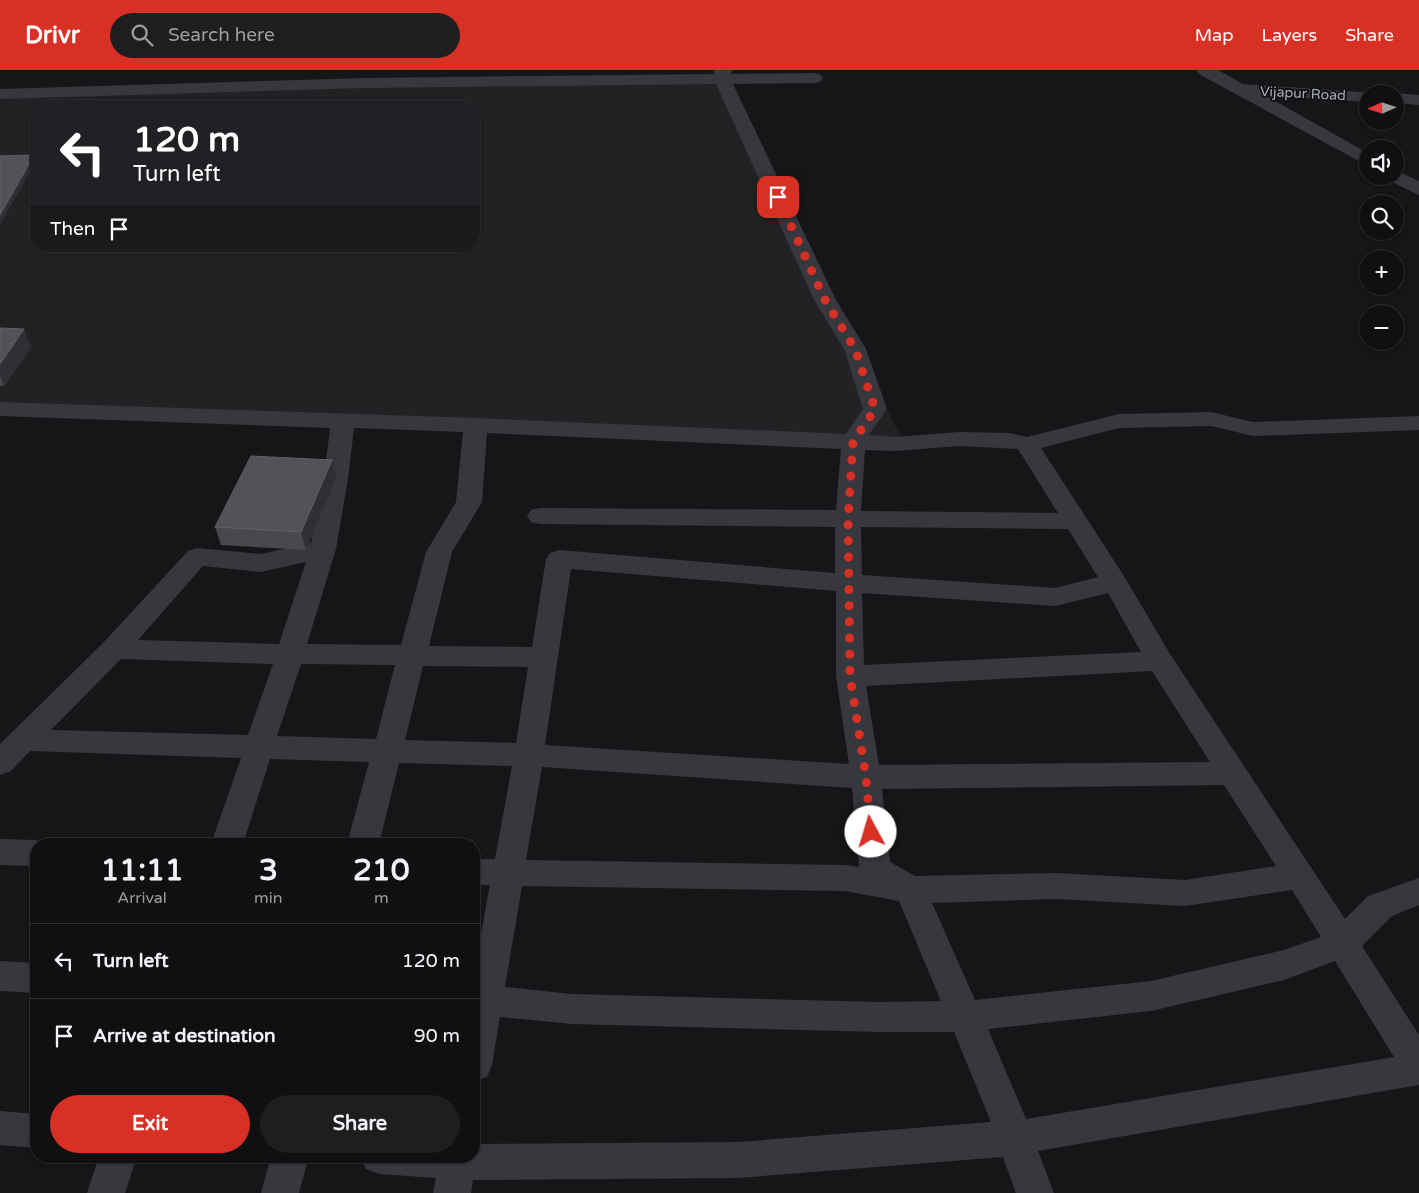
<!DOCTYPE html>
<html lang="en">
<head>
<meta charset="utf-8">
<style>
	:root { --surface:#101012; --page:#1e1e20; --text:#f1f3f6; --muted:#9c9d9f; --line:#303032; --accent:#d93025 }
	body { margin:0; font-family:"Varela Round",sans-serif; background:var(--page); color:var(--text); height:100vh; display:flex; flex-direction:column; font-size:19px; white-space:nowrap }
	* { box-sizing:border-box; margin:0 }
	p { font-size:16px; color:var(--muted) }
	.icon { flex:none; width:28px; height:28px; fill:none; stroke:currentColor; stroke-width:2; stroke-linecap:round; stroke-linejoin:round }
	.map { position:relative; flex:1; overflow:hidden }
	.sheet { position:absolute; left:30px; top:768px; width:450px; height:325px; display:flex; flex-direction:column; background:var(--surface); border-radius:20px; box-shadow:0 1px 4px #0004,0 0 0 1px var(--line) }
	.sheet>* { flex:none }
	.hud { position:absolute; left:30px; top:30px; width:450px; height:152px; border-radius:20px; box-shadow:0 1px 4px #0004,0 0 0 1px var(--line); background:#202124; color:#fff; overflow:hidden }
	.needle { width:32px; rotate:267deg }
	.tools { position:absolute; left:1359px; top:15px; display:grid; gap:10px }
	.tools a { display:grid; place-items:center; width:45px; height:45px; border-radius:50%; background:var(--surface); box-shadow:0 1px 4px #0004,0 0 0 1px var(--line); font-size:25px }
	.pin { position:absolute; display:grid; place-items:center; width:42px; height:42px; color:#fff; margin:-21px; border-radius:10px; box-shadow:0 2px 8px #0006 }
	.me { position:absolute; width:55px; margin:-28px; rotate:354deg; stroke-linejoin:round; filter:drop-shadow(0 0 4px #0008) }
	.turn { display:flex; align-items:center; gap:18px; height:105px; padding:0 20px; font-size:22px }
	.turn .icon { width:65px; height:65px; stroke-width:2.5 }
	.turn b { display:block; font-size:35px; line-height:42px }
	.then { display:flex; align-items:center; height:48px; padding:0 20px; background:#0003; gap:10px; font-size:19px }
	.eta { display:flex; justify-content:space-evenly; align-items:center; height:85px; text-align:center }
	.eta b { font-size:30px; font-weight:800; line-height:35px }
	.action { display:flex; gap:10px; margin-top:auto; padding:10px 20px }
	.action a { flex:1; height:58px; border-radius:30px; background:var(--accent); color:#fff; font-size:20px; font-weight:800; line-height:58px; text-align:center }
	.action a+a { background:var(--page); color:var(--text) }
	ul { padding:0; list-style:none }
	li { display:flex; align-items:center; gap:15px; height:75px; padding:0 20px; border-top:1px solid var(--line) }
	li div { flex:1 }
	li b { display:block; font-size:19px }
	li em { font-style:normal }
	header { display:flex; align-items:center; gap:30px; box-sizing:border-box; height:70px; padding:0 25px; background:var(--accent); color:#fff }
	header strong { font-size:24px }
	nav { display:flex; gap:28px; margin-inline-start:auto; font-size:18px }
	.search { width:350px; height:45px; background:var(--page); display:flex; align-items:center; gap:12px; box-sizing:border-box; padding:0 18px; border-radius:28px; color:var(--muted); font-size:19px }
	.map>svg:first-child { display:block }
	.built { fill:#222225; fill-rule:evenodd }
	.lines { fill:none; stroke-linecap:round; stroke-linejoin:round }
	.minor { fill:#37383d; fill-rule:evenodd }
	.wall { fill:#47494d }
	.shaded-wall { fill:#2f3033 }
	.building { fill:#525359; stroke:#5f6168 }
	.route { stroke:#d93025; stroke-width:9; stroke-dasharray:0 16.2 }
	.labels { text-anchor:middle; stroke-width:4; stroke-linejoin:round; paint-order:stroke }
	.far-street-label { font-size:14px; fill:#a8adb8; stroke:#111113 }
</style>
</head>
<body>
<header>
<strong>Drivr</strong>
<div class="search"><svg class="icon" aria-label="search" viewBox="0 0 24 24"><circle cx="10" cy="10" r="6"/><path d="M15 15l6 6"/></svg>Search here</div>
<nav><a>Map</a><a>Layers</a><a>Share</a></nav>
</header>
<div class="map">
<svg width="1419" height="1123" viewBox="0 0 1419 1123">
	<rect width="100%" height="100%" fill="#161618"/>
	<path class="built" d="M722,8l19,44 163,321 -904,-37v-311zM36,36h438v140h-438z"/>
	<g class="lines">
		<path class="minor" d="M714,0h18l-1,4 83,-1 6,1 3,4 -3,4 -6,1 -81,1 103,216 30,49 21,60 -18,26 25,2 66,-5 50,1 17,4 92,-23 92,-2 42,10 166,-6v14l-166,6 -42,-10 -92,2 -78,20 83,128 46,78 175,265 23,-23 51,-18v27l-27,11 -30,30 57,89v50l-381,66 16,42h-38l-13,-36 -265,21 -265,2 -2,13h-38l3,-15 -57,-4 -13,-5 -6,-13h114v-12l264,-2 253,-20 -37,-90h-73l-309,-8 -72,-7 -8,48 -5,12 -13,4v-110l16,-86h-16v-26h21l17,-93 -113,-3 -20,81h-32l22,-82 -99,-3 -27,85h-32l30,-86 -211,-7 -19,20 -11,4v-31l104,-102 84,-91 9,-3 64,6 50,-11 13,-64 6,-51 -330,-12v-14l476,16 370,16 17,-25 -19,-60 -30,-49 -98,-216 -350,4 -366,11v-10l366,-11 348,-4zM354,358l109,4 -7,70 -30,50 -25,93 -94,-1 29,-95 12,-70zM487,363l354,16 -5,61 -296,-2 -9,2 -4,6 4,6 9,2 295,3v46l-276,-23 -9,3 -4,6 -14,88 -103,-1 23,-94 30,-50zM960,376l58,3 40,64 -197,-2 4,-61 29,1zM861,457l207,2 30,48 -43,11 -193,-13zM306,492l-27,82 -141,-4 65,-74 58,6zM571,499l265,22v85l13,88 -304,-19zM862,523l193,13 53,-13 33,59 -277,13zM121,589l152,5 -25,71 -197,-5zM301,594l94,1 -19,74 -99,-3zM423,596l105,1 -12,76 -111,-3zM1152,601l58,91 -331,3 -13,-79zM542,697l310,21 7,79 -14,-2 -319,-5zM1224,715l52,81 -91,14 -128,-7 -142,3 -25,-14 -8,-73zM522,816l323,5 54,10 42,100 -60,1 -309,-8 -67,-7zM1292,820l29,47 -37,13 -133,31 -176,19 -43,-97 125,-4 128,7zM1335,891l59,96 -368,62 -38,-90 163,-18 133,-31z
			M1196,0h22l25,14 131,9 -6,1v8l-104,-7 104,58v13l-169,-92z
			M1395,23l24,2v10l-24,-2v-9h-4z
			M1395,100l24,11v14l-31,-15 -2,-4h9z
			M0,769l36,1 11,4h-11v22l-36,-1z
			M0,891l36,2v30l-36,-2z
			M0,1041l36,3v34l-36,-3z
			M99,1086h38l-12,37h-38z
			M271,1086h38l-10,37h-38z"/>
	</g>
	<path class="wall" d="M0,258l31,19 -27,39h-4z
		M336,409l-30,71 -85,-5 -6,-18z"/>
	<path class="shaded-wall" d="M34,85l2,6 -36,64v-10z
		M24,259l7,18 -27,39 -4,-10v-12z
		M332,390l4,19 -30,71 -5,-18z"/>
	<path class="building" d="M34,85l-34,60v-59z
		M0,258l24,1 -24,35z
		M251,386l81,4 -31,72 -86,-5z"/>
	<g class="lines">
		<path class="route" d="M778,127l47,103 30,49 20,60 -22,33 -5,77 2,157 16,101 5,55"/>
	</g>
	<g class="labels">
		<g class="far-street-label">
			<text transform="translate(1303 23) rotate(3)" y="5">Vijapur Road</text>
		</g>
	</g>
</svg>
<div class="tools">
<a><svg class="needle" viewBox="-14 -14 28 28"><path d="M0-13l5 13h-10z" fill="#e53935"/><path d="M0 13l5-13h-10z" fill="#9c9d9f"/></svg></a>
<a><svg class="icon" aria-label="sound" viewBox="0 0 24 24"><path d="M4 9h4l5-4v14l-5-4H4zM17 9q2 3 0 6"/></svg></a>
<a><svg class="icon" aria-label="search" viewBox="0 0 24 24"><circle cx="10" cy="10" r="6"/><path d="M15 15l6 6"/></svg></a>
<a>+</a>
<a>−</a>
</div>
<div class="pin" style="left:778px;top:127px;background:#d93025"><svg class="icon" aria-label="arrive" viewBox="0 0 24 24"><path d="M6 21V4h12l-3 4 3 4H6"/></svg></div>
<svg class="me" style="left:871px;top:762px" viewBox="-20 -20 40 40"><circle r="19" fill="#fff"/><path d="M0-13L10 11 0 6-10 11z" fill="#d93025"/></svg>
<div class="hud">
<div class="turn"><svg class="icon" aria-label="left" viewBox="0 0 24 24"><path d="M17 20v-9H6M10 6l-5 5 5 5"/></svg><div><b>120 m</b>Turn left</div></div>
<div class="then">Then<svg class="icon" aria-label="arrive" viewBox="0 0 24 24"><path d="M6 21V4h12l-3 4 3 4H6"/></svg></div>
</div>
<section class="sheet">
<div class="eta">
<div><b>11:11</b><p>Arrival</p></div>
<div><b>3</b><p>min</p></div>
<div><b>210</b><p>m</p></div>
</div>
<ul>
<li><svg class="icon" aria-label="left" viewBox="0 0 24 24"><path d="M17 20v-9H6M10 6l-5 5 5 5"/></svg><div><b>Turn left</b></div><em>120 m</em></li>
<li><svg class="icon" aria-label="arrive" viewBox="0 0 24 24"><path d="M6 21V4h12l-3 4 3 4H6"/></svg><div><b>Arrive at destination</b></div><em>90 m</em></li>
</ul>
<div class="action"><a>Exit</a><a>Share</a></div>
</section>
</div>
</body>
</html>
